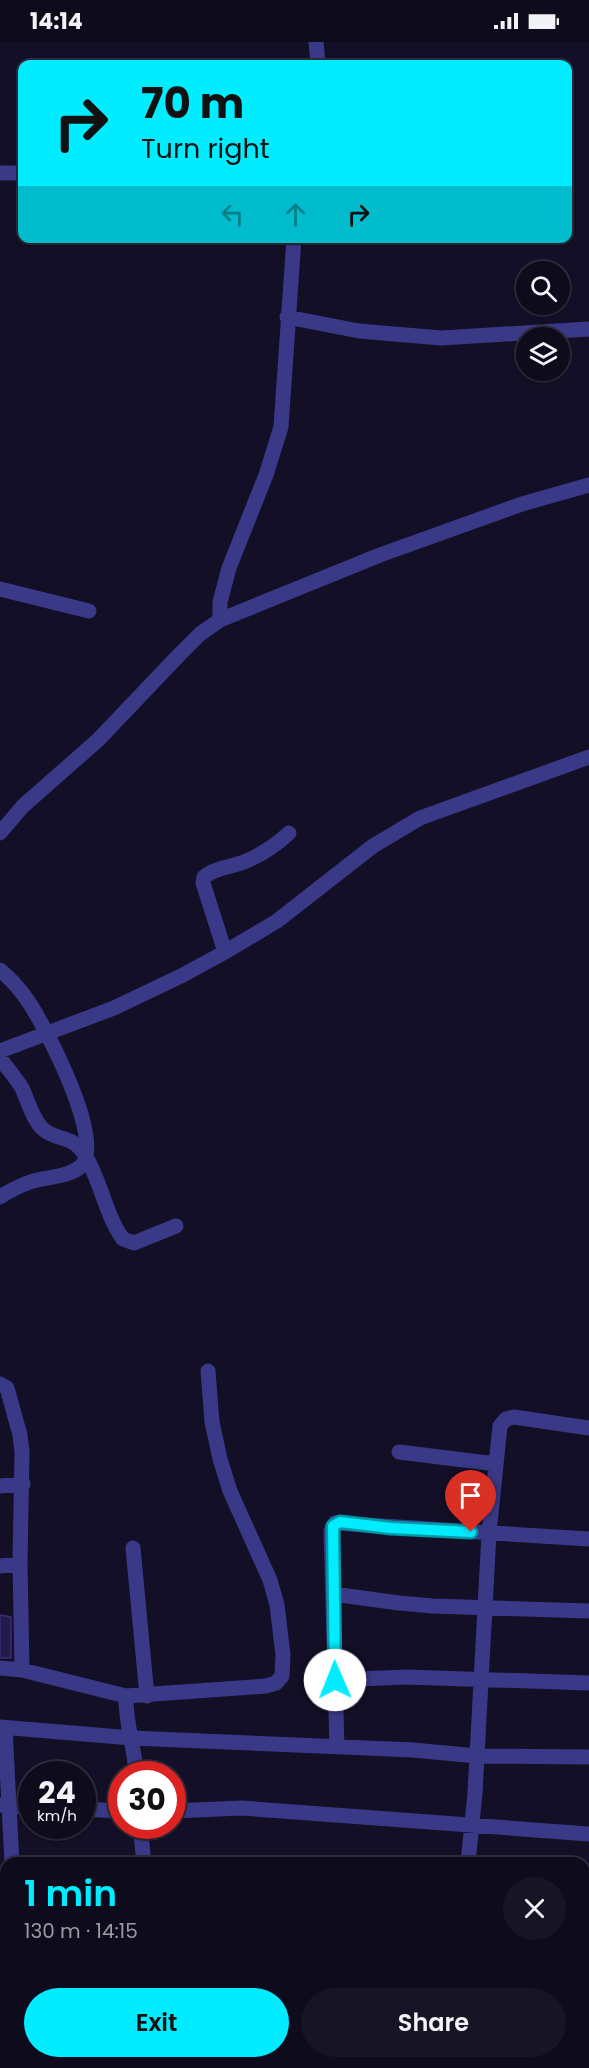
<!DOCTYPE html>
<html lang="en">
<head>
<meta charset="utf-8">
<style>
	:root { --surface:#0e0b1d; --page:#171426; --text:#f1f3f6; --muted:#9b9ba4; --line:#2e2b3b; --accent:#01ecff }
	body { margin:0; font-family:Poppins,sans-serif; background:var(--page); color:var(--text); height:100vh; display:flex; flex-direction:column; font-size:22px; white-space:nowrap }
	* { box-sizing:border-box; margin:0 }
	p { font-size:20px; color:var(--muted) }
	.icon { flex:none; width:33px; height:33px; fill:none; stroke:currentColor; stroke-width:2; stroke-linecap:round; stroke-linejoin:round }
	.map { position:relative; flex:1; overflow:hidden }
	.side { position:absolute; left:0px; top:1815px; width:590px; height:212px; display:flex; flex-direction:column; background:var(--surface); border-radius:18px 18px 0 0; box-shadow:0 2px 4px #0004,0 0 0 2px var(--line) }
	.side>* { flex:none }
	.guide { position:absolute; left:18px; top:18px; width:554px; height:183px; border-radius:12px; box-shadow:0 2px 4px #0004,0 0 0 2px var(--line); background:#01ecff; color:#111; overflow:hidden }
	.buttons { position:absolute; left:516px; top:219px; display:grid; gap:12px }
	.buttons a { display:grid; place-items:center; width:54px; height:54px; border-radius:50%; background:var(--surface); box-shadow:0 2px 4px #0004,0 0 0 2px var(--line); font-size:30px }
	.speed { position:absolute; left:18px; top:1719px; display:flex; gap:12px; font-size:30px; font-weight:700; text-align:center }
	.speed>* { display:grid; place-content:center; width:78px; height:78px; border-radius:50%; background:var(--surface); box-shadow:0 2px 4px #0004,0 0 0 2px var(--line); line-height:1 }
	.speed small { font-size:15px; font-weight:400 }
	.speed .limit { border:9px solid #d22; background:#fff; color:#111 }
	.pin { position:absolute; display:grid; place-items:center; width:51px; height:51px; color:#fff; margin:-62px -26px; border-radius:50% 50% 50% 0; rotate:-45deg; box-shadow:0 0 6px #0007 }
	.pin .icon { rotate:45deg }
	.me { position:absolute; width:66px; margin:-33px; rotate:359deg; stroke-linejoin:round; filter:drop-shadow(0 0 4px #0008) }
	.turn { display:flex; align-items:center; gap:21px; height:126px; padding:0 24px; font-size:27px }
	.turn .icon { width:78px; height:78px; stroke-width:2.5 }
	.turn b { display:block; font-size:42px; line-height:51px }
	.lanes { display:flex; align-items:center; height:57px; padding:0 24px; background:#0003; justify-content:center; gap:30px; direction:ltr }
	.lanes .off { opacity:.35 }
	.round { display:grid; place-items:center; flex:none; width:63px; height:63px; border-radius:32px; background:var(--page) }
	.head { display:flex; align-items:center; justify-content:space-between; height:102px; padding:0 24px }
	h1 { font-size:36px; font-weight:600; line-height:45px; color:var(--accent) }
	.action { display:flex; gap:12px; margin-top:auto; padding:12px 24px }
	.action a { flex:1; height:69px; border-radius:36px; background:var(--accent); color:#111; font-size:24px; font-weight:600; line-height:69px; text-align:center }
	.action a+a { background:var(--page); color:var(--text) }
	.status { display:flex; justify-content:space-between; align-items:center; height:42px; padding:0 30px; background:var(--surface); direction:ltr }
	.status svg { height:16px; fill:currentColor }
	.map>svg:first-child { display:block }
	.building { fill:#231b49; stroke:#392c75; stroke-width:1.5 }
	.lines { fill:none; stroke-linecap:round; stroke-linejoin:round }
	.street { stroke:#3a3987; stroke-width:15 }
	.route-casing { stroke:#0199a6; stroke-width:15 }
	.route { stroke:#01ecff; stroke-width:10 }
</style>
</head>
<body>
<div class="status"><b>14:14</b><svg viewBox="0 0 49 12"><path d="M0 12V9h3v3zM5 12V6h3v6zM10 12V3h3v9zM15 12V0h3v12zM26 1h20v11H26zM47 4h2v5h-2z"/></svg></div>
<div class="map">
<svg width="589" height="2026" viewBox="0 0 589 2026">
	<rect width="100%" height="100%" fill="#120f27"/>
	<path class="building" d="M0,1573l11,2v41h-11z"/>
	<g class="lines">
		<path class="street" d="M316,0l2,22
			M0,131h22
			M287,275l72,14 82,7 148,-9
			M0,547l89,22
			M220,578v-18l9,-34 37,-93 15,-48 13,-189
			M0,791l23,-27 75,-66 81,-85 21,-21 20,-14 160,-65 142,-51 67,-19
			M225,910l-22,-69 1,-6c10,-9 27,-10 40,-15 17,-7 31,-16 45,-29
			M0,928c11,9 20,19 28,31 17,25 78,141 53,165 -11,11 -34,11 -48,15 -12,4 -22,9 -33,16
			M0,1009l114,-43 69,-33 42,-23 52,-31 96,-75 47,-28 169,-61
			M0,1016c7,10 16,20 22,30 6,13 11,32 21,41 14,13 28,4 42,26 16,26 20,59 38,84l11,4 42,-17
			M0,1342l7,4 13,47 2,17 -2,112 2,106
			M399,1410l97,12
			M0,1444l23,-2
			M133,1506l14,148
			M0,1524l20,-2
			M333,1552l66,9 34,3 156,5
			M0,1626l22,2 104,26 140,-10 10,-3 6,-7 1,-21 -6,-50 -7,-25 -40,-89 -10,-32 -8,-37 -4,-51
			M335,1638l71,-3 183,6
			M126,1654c-1,27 9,52 10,78
			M0,1685l132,11 281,12 64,6 112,1
			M5,1686l7,135
			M337,1705l-6,-216 4,-8 254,16
			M0,1763l32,2
			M82,1767l40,2
			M172,1769l70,-3 347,26
			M140,1784l4,37
			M468,1821l7,-70 14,-260 11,-107 6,-7 8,-2 75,11
			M0,1831h6
			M0,1919h6
			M27,2020v6
			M141,2026l12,-6
			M394,2026v-6
			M455,2026l1,-6"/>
	</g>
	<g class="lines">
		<g class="route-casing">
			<path id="route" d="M335,1638l-2,-154 7,-4 51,6 80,4"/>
		</g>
		<use href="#route" class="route"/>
	</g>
</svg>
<div class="buttons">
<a><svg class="icon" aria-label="search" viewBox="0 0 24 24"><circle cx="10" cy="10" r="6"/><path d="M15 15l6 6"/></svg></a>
<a><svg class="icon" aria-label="layers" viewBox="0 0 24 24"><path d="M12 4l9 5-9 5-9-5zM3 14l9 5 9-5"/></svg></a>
</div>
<div class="speed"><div>24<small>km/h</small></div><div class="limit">30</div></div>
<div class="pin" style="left:471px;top:1490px;background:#d93025"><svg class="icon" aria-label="arrive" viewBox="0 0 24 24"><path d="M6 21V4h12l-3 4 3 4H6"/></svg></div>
<svg class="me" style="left:335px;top:1638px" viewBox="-20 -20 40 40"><circle r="19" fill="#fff"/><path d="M0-13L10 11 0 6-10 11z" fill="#01ecff"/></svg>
<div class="guide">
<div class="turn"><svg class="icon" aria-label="right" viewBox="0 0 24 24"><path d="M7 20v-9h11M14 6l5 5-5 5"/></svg><div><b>70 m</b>Turn right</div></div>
<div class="lanes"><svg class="icon off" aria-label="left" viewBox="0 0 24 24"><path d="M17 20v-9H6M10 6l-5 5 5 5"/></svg><svg class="icon off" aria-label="ahead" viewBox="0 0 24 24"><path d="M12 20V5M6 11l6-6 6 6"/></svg><svg class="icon" aria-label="right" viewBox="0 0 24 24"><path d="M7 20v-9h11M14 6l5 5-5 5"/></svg></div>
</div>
<section class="side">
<div class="head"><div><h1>1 min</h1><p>130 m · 14:15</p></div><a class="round"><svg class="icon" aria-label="close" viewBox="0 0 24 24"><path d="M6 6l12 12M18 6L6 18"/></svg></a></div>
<div class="action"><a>Exit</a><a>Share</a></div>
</section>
</div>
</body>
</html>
